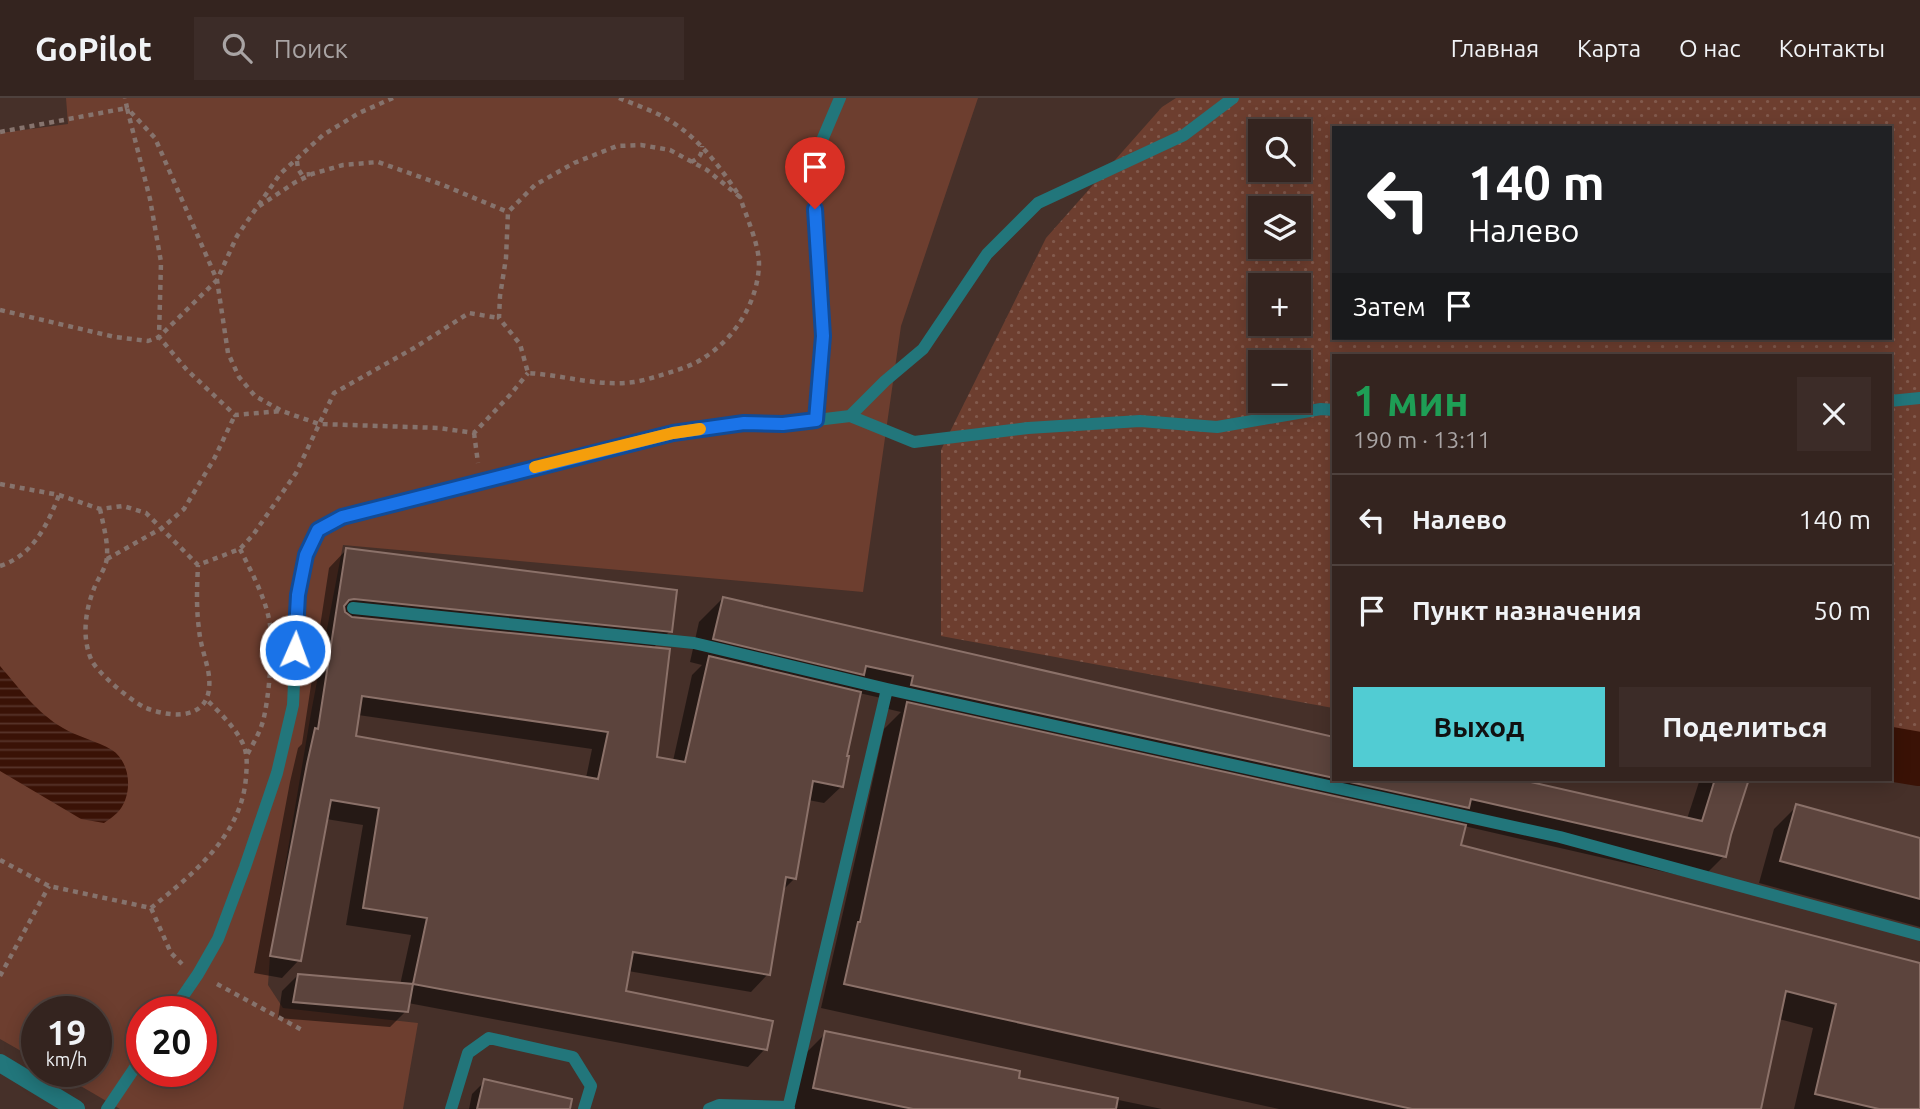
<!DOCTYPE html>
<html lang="ru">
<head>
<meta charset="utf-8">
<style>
	:root { --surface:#34241f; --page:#3c2c28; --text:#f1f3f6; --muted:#a9a4a4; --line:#4e413d; --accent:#51ccd3 }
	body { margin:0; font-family:Ubuntu,sans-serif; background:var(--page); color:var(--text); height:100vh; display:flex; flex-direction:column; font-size:26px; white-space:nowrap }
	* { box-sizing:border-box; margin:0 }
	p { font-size:23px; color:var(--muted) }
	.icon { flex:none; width:38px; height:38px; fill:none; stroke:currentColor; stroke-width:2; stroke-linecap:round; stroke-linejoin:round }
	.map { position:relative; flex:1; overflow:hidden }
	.drawer { position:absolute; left:1332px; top:256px; width:560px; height:427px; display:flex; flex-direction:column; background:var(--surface); border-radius:0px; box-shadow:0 4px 18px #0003,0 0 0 2px var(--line) }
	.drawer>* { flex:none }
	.guide { position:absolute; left:1332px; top:28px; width:560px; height:214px; border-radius:0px; box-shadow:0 4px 18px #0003,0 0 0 2px var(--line); background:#202124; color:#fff; overflow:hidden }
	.buttons { position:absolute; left:1248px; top:21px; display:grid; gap:14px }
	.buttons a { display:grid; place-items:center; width:63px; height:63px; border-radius:0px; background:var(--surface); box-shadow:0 4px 18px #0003,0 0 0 2px var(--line); font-size:35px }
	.speed { position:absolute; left:21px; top:898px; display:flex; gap:14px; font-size:35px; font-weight:700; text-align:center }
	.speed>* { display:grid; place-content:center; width:91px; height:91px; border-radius:50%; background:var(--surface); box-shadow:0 4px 18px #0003,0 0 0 2px var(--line); line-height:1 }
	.speed small { font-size:18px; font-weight:400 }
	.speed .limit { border:10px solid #d22; background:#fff; color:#111 }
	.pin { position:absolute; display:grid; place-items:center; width:60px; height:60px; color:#fff; margin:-72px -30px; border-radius:50% 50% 50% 0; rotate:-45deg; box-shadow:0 0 7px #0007 }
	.pin .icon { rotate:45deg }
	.me { position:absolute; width:77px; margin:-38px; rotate:2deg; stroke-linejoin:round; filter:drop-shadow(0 0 5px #0008) }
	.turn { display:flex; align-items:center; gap:24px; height:147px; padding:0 21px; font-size:32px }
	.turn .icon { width:91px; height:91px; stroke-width:2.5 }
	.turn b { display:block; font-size:49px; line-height:60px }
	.then { display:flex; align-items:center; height:66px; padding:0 21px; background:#0003; gap:14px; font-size:26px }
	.round { display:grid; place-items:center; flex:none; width:74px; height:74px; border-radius:0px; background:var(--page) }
	.summary { display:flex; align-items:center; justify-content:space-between; height:119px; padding:0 21px }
	h1 { font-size:42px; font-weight:700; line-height:52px; color:#1e9e55 }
	.cta { display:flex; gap:14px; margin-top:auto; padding:14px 21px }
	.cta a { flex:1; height:80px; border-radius:0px; background:var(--accent); color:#111; font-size:28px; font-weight:700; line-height:80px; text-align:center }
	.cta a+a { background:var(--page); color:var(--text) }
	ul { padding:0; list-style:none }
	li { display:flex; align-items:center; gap:21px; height:91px; padding:0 21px; border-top:2px solid var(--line) }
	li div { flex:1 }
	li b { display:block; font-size:26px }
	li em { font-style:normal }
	header { display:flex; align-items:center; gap:42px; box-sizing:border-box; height:98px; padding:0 35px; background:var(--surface); border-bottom:2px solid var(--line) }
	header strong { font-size:33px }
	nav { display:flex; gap:38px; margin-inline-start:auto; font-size:24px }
	.search { width:490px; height:63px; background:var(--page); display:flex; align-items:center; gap:18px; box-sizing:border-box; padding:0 24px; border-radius:0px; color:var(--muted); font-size:26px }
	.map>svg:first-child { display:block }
	.grass { fill:url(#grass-dots); fill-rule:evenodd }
	.park { fill:#6d3e2f; fill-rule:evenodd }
	.water { fill:url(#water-rules) }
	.shadow { fill:#0007; fill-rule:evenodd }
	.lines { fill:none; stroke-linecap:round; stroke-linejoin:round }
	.river { stroke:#3a1206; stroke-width:54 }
	.building { fill:#5c443d; stroke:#8b7169; stroke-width:2; fill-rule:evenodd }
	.path { stroke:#86736d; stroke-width:4.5; stroke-dasharray:5 5; stroke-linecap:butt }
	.service { stroke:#22767b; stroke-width:12 }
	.minor { stroke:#22767b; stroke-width:18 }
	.route-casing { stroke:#114b97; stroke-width:18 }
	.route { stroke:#1a73e8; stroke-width:12 }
	.slow { stroke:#f59e0b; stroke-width:12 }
</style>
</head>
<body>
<header>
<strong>GoPilot</strong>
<div class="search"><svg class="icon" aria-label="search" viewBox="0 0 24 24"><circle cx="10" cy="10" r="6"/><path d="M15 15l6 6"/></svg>Поиск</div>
<nav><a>Главная</a><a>Карта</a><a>О нас</a><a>Контакты</a></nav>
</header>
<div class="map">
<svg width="1920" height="1011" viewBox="0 0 1920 1011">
	<defs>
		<pattern id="grass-dots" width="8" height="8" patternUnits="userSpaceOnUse" patternTransform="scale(1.75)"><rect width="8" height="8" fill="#6d3e2f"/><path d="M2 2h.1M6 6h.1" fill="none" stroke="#825a4d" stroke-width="1.8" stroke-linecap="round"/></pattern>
		<pattern id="water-rules" width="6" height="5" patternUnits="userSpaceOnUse" patternTransform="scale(1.75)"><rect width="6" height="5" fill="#3a1206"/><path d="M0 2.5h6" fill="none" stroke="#57342a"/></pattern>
	</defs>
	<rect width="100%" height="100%" fill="#463029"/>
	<path class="grass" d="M1176,0h744v661l-30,-5v-399h-556l-1,353 -392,-72v-186l105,-212 116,-131zM1334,30h556v210h-556zM1260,33h38v39h-38zM1260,110h38v39h-38zM1260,187h38v39h-38zM1260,264h38v39h-38z"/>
	<path class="park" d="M66,0h912l-77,228 -38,266 -520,-47 -32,168 -41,243 -2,29 15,23 135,15 -15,86h-283l-65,-38h41v-59h-59v48l-37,-21v-906l68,-9zM142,914h59v59h-59z"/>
	<path class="water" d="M0,568c19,22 37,47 63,62 15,9 34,13 49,22 20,13 21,47 5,63 -4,4 -9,7 -13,10l-23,-4 -81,-48z"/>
	<path class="shadow" d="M346,452l324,81 -18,18 3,109 18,3 19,-86 10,-10 -12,-3 9,-40 24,-24 611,140v41h176l177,40 12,-37 4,-3h44l-18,55 -5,22 -24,24 -236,-54 -5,20 461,119v144h-126l19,-81 -34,-9 -19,90h-481l-458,-101 40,-174 23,-105 17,-17 -13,-3 2,-9 -31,-7 -14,65 -3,28 -18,17 -16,-3 -13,78 -13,13 -14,83 -17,18 -123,-21 -4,22 141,56 -17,18 -340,-64 -2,8 -16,16 -112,-9 4,-27 16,-16 102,10 11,-50 -65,-10 17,-100 -37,-6 -27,141 -17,18 -28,-5 36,-191 8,-34 4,-4 27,-176zM358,617l234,34 -6,29 -232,-41z
		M1797,708l123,34v87l-161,-44 15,-54z
		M826,935l191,46 145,30h-371l12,-53z
		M485,983l57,28h-73l3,-15z"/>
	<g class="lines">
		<path class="river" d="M1890,656l30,5"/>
	</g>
	<path class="building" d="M346,450l331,42 -5,42 -318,-33 -5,1 -5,6 1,6 7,5 318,32 -13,108 28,5 24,-106 152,36 -14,64h2l-6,31 -30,-6 -17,98 -10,-2 -16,98 -137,-23 -7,39 147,30 -6,29 -354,-66 14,-66 -64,-10 16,-100 -48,-8 -30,161 -31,-5 37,-192 8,-36 3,1zM362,598l246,36 -10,47 -242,-43z
		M723,499l611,140v41l-423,-93 2,-9 -47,-10 -2,9 -151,-36z
		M907,604l559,123 -5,20 459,118v146h-41l-64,-15 21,-90 -50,-13 -25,118h-349l-568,-125 14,-62h2z
		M1336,681h181l185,42 13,-42h34l-18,56 -5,22 -255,-58 -2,9z
		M1796,706l124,34v61l-140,-38z
		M298,876l115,10 -5,28 -115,-10z
		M825,933l195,40 -1,7 99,20 -2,11h-203l-100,-21z
		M484,981l88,20 -2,10h-93z"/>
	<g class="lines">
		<path class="path" d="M393,0l-34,15 -36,22 -43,39 -43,62 -20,44 11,73 11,24 16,19 27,15 37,13 120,4 35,5 36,-38 18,-22
			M619,0c17,7 35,13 50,22 31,19 52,48 71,77l-33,-27 -37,-20 -29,-5 -24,1 -43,17 -39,22 -27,27 -2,46 -6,38 -1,22 21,26 8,29c35,2 71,14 106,9 7,-1 14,-3 21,-5 16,-5 36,-10 50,-20 31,-20 53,-56 54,-93 0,-20 -13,-48 -19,-67
			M0,34l127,-24 23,91 11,63 -2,75 28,33 48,45 46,-4
			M297,63l1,8 4,6 8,-1
			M691,64c8,-4 11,-6 11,-16
			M259,108l35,-23 18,-9 31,-9 35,-3 65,23 65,27
			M0,212l115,27 33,4 11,-4 58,-57 -62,-142 -28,-30 -2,-10
			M474,335l4,30
			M0,386l59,11 41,14 23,-3 23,7 52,52 42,-16 13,-14 43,-62 38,-80 80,-45 55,-35 30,5
			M100,411c3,15 8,32 7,47 0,10 -8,21 -12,30 -9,22 -14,49 -4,73 5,13 41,43 55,49 34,13 71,9 62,-38 -3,-14 -8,-27 -9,-41 -3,-22 -2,-43 -1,-64
			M240,451c11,22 24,46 29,70 5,22 0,80 -6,102 -3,11 -10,23 -16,34
			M107,461l55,-31 22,-19 30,-50 21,-44
			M0,468c33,-11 47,-40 59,-71
			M0,762l49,26 102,22 20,45 11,11
			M151,810c42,-34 91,-73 95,-131 1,-13 2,-25 -5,-37 -8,-15 -23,-29 -35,-41
			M0,878l49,-90
			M217,886l85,46"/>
		<path class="service" d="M1890,303l30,-3
			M850,318l35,-35 38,-32 64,-95 51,-51 146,-68 49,-37
			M816,322l7,-84 -6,-108 -4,-37 10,-53 17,-40
			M353,510l341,35 193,46 673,148 360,98
			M172,914l26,-38 20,-35 27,-72 32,-94 16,-68 5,-110 8,-40 12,-25 24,-13 331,-84 71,-10 39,1 67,-8 64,26 114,-14 112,-7 77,6 104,-18 13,1
			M107,1011l35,-52
			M451,1011l17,-56 21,-15 84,19 18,29 -7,23
			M709,1011l10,-4 70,2
			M788,1011l99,-420"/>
		<path class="minor" d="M0,965l76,46"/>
	</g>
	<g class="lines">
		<g class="route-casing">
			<path id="route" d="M295,552l3,-55 8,-40 12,-25 24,-13 331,-84 71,-10 39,1 33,-4 7,-84 -8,-127"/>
		</g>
		<use href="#route" class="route"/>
		<path class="slow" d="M535,369l138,-34 27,-4"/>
	</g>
</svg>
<div class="buttons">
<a><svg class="icon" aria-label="search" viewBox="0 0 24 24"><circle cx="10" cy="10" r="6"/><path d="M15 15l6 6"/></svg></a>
<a><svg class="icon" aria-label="layers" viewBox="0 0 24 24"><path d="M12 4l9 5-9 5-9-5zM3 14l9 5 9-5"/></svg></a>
<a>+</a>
<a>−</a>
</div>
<div class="speed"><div>19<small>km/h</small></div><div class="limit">20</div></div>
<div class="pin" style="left:815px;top:111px;background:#d93025"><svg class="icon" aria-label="arrive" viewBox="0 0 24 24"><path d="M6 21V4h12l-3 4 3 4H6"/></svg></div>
<svg class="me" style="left:295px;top:552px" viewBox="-20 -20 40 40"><circle r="17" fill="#1a73e8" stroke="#fff" stroke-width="3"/><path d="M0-11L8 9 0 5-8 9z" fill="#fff"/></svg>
<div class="guide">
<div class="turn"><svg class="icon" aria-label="left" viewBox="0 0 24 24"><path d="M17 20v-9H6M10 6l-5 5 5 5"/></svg><div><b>140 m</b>Налево</div></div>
<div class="then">Затем<svg class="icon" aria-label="arrive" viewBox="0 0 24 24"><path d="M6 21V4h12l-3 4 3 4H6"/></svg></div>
</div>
<section class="drawer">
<div class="summary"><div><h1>1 мин</h1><p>190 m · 13:11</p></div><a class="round"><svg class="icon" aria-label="close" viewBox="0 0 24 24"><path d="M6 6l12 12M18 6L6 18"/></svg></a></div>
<ul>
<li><svg class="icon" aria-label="left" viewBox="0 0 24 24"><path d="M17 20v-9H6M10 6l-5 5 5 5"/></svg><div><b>Налево</b></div><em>140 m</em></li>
<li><svg class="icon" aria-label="arrive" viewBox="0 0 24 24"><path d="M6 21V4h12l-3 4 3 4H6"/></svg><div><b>Пункт назначения</b></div><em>50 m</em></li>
</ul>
<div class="cta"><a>Выход</a><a>Поделиться</a></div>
</section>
</div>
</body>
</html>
